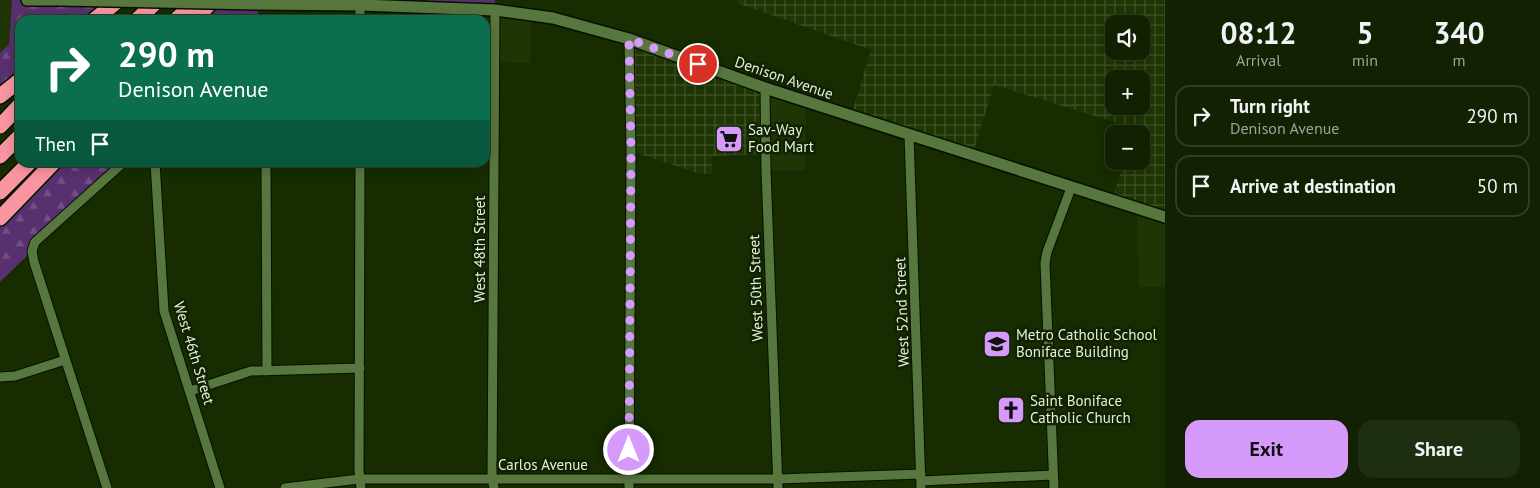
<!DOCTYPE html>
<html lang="en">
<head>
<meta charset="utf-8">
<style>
	:root { --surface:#112101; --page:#1e2e10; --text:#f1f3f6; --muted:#9ca399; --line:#303e23; --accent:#d69bfa }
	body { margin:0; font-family:"PT Sans",sans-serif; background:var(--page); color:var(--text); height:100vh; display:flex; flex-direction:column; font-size:19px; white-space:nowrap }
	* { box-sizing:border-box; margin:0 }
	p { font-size:16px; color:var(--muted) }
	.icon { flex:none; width:28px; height:28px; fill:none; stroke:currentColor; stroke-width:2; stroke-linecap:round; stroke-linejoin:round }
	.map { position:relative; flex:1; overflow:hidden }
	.side { display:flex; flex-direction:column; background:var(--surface); width:375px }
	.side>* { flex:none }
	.banner { position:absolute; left:15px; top:15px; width:475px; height:152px; border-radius:15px; box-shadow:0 2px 12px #0003,0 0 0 1px var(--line); background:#0b6e4f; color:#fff; overflow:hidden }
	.buttons { position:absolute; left:1105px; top:15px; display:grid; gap:10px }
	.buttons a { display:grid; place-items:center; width:45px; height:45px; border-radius:10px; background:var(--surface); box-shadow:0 2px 12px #0003,0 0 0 1px var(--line); font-size:25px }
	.pin { position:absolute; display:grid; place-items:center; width:42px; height:42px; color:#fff; margin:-21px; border:2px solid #fff; border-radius:50%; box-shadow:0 1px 5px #0007 }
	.me { position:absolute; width:55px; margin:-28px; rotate:0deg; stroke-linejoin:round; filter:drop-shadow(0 0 4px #0008) }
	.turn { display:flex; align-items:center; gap:18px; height:105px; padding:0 20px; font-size:22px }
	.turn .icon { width:65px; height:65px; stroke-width:2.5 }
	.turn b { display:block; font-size:35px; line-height:42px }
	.then { display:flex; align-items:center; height:48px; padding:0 20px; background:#0003; gap:10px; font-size:19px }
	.eta { display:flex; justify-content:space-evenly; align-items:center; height:85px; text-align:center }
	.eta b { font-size:30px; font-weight:700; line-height:35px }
	.button { display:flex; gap:10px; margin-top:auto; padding:10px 20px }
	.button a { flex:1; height:58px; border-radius:15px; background:var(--accent); color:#111; font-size:20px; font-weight:700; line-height:58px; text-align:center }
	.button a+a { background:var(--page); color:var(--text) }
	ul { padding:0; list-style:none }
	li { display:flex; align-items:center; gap:15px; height:62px; margin:0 10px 8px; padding:0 10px; border:2px solid var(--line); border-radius:15px }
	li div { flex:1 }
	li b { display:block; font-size:19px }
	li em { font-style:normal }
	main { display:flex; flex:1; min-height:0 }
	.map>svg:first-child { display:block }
	.built { fill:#1f3604 }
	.industrial { fill:url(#industrial-grid); fill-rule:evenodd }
	.forest { fill:url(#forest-firs) }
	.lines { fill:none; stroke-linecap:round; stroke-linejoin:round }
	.minor-casing { stroke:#051200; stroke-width:11 }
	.secondary-casing { stroke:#051200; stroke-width:14 }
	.motorway-casing { stroke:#051200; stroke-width:18 }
	.minor { stroke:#58773f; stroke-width:9 }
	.secondary { stroke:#58773f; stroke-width:11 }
	.motorway { stroke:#f994a1; stroke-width:15 }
	.secondary-bridge-casing { stroke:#051200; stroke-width:14; stroke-linecap:butt }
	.secondary-bridge { stroke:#58773f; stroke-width:11 }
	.route { stroke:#d69bfa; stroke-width:9; stroke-dasharray:0 16.2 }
	.labels { text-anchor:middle; stroke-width:5; stroke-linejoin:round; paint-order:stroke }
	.street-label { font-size:15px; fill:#e2f3d5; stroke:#122004 }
	.poi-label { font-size:15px; fill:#e2f3d5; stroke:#122004; text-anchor:start }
</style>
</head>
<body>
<main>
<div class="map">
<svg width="1165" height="488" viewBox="0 0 1165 488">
	<defs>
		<pattern id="industrial-grid" width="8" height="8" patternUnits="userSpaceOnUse" patternTransform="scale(1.25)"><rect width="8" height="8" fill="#1f3604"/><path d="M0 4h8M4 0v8" fill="none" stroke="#3f5428"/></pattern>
		<pattern id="forest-firs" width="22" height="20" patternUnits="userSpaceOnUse" patternTransform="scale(1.25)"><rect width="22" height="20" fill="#59306f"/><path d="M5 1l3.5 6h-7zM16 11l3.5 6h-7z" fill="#714e83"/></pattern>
	</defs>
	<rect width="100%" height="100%" fill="#172c01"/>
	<path class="built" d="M0,0h12l-3,44 -9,9z
		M495,10l37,5 -2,48 -35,-1z
		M765,88l41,14 -1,68h-39z
		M1137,209l28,8v70h-27z"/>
	<path class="industrial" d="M738,0h427v217l-53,-16 12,-40h17v-27h-9l2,-6 -140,-43 -22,71 -121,-40 20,-66 -134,-47zM1114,24h27v27h-27zM1114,79h27v27h-27z
		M629,39l136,49 1,66 -54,2v18h-12l-69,-23z"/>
	<path class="forest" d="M12,0h107l-25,20h-74v60l-20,16v-43l9,-9z
		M213,0l45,4v16h-64z
		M427,0h68v10l-68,-2z
		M54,163h70l-89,79 -3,9 -32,31v-60z"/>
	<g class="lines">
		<g class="minor-casing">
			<path id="minor" d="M360,20v-15
				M765,88l1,82 12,318
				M909,135l12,353
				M155,162l9,149 56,177
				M266,162l1,209
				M360,162l-1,308 2,18
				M0,377l15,-1 50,-16
				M190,391l61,-20 109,-3
				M921,481l132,-6
				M107,488l-73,-226 -2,-11 3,-9 89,-80
				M285,488l74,-9h419l143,-5
				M494,488l-2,-10 3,-468
				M629,488l2,-337 -2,-112
				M1054,488l-9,-225 2,-11 24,-64"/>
		</g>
		<g class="secondary-casing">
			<path id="secondary" d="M27,0h34
				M258,4l102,1 135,5 58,8 76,21 136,49 400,129"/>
		</g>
		<g class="motorway-casing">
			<path id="motorway" d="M94,20l25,-20
				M137,20l21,-20
				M176,20l21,-20
				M194,20l19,-20
				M0,96l20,-16
				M0,126l20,-21
				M0,156l20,-20
				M0,192l30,-30
				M0,218l54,-56"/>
		</g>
		<use href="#minor" class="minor"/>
		<use href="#secondary" class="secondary"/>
		<use href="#motorway" class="motorway"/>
		<g class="secondary-bridge-casing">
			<path id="secondary-bridge" d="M61,0l197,4"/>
		</g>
		<use href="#secondary-bridge" class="secondary-bridge"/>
	</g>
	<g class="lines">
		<path class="route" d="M629,450l2,-299 -2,-112 69,25"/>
	</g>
	<defs>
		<g id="supermarket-square" transform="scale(1.4375)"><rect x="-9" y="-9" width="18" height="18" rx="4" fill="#d69bfa" stroke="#122004"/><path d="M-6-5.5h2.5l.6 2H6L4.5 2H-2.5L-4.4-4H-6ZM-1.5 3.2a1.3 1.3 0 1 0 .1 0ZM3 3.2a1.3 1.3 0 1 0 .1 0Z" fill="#111"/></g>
		<g id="school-square" transform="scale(1.4375)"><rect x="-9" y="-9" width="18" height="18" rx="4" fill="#d69bfa" stroke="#122004"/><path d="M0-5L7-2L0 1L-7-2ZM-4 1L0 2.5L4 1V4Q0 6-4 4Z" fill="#111"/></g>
		<g id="church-square" transform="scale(1.4375)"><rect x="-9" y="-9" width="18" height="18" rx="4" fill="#d69bfa" stroke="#122004"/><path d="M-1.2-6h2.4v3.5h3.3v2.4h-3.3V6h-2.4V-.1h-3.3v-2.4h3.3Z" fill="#111"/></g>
	</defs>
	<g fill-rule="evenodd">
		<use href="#supermarket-square" x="729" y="139"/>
		<use href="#school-square" x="997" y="344"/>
		<use href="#church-square" x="1011" y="410"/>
	</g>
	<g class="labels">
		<g class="street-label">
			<text transform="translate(784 78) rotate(19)" y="5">Denison Avenue</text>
			<text transform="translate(480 249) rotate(-90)" y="5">West 48th Street</text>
			<text transform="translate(756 288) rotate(-92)" y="5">West 50th Street</text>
			<text transform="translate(902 312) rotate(-92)" y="5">West 52nd Street</text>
			<text transform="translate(194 353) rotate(73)" y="5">West 46th Street</text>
			<text x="543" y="470">Carlos Avenue</text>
		</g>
		<g class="poi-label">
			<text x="748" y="135">Sav-Way<tspan x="748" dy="17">Food Mart</tspan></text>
			<text x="1016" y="340">Metro Catholic School<tspan x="1016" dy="17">Boniface Building</tspan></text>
			<text x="1030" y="406">Saint Boniface<tspan x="1030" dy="17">Catholic Church</tspan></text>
		</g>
	</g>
</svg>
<div class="buttons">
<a><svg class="icon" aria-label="sound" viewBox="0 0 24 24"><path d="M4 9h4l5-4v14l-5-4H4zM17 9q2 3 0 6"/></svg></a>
<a>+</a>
<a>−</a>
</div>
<div class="pin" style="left:698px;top:64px;background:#d93025"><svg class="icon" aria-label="arrive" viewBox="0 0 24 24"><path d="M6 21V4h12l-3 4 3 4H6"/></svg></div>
<svg class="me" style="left:629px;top:450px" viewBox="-20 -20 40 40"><circle r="17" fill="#d69bfa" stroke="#fff" stroke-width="3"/><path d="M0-11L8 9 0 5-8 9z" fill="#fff"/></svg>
<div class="banner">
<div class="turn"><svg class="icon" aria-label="right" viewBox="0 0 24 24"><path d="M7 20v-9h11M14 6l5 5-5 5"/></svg><div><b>290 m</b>Denison Avenue</div></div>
<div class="then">Then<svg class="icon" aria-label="arrive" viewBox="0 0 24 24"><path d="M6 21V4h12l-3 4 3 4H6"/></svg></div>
</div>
</div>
<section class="side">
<div class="eta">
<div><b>08:12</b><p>Arrival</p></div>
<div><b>5</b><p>min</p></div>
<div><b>340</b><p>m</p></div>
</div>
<ul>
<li><svg class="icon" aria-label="right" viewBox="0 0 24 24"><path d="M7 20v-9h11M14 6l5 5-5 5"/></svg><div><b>Turn right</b><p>Denison Avenue</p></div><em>290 m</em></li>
<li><svg class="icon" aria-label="arrive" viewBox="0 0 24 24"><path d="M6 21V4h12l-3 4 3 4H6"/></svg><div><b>Arrive at destination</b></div><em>50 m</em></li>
</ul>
<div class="button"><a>Exit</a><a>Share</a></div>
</section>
</main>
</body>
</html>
